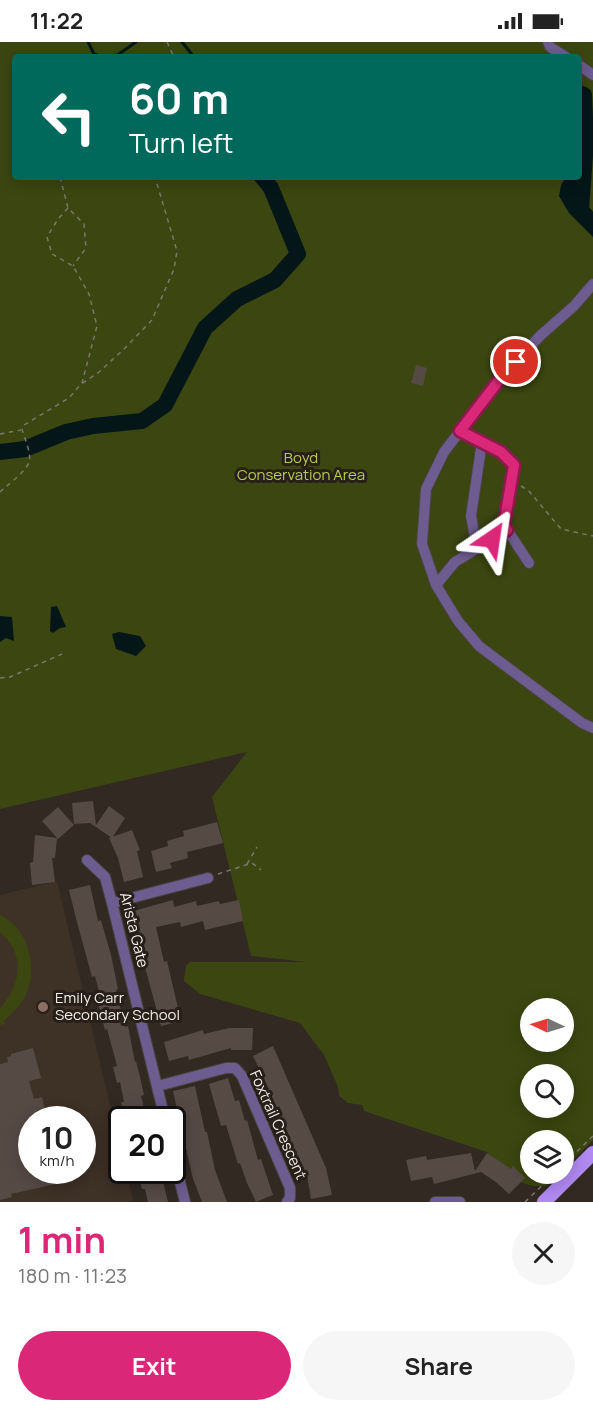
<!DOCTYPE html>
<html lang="en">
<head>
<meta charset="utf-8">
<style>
	:root { --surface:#fff; --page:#f6f6f6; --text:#222; --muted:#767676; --accent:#db2777 }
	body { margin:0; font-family:Manrope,sans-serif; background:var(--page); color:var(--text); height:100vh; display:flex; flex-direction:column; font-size:22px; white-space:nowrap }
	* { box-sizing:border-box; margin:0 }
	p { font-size:20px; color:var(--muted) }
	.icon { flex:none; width:33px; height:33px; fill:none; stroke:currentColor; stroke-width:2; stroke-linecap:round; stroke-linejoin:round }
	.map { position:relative; height:1160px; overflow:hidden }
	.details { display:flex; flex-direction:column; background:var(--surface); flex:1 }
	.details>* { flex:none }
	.top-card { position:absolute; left:12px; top:12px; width:570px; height:126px; border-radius:6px; box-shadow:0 3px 15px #0003; background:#00695c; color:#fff; overflow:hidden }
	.needle { width:39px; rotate:274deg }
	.controls { position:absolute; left:520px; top:956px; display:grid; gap:12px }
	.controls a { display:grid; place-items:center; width:54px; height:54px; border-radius:50%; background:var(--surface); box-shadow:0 3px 15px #0003; font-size:30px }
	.speed { position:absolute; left:18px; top:1064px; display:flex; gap:12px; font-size:30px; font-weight:700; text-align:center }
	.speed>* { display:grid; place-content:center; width:78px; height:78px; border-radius:50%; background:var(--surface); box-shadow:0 3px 15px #0003; line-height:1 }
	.speed small { font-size:15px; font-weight:400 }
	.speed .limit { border:3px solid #111; border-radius:9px; background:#fff; color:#111 }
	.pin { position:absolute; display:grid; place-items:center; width:51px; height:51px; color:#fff; margin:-26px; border:3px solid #fff; border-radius:50%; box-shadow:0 2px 6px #0007 }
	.me { position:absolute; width:66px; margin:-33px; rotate:32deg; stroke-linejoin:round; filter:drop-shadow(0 0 4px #0008) }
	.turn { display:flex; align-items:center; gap:21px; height:126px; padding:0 18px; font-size:27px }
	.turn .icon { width:78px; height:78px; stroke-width:2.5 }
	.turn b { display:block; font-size:42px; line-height:51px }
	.round { display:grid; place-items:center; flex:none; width:63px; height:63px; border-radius:32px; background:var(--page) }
	.overview { display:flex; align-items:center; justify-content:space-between; height:102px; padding:0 18px }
	h1 { font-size:36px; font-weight:700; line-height:45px; color:var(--accent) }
	.action { display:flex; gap:12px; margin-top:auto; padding:12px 18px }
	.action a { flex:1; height:69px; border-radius:36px; background:var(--accent); color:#fff; font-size:24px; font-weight:700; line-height:69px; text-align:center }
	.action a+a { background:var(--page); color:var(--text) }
	.status { display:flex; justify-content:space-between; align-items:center; height:42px; padding:0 30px; background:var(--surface); direction:ltr }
	.status svg { height:16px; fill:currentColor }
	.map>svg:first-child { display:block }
	.built { fill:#3e3126; fill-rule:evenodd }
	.green { fill:#3b4610; fill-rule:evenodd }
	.water { fill:#051618 }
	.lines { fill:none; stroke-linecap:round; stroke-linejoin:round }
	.stream { stroke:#051618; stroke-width:3 }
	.river { stroke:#051618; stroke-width:16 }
	.building { fill:#564a45 }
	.minor-casing { stroke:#4c443e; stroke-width:12 }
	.major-casing { stroke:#4c443e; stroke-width:15 }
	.path { stroke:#7c766f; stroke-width:1.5; stroke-dasharray:4.5 4.5; stroke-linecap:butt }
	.minor { stroke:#6d5c8f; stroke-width:10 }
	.major { stroke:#b089f3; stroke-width:14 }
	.route-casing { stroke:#8e194d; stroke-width:15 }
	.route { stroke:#db2777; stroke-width:10 }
	.education-dot { fill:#8d6e63; stroke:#281f19; stroke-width:2 }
	.labels { text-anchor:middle; stroke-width:6; stroke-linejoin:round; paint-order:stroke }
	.park-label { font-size:15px; fill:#b4ce53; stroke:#281f19 }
	.street-label { font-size:15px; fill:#f2ede8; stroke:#281f19 }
	.poi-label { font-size:15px; fill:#f2ede8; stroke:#281f19; text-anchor:start }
</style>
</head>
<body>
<div class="status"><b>11:22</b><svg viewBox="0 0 49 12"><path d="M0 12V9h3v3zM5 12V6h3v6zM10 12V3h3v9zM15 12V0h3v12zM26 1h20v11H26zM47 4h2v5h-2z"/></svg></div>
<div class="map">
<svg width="593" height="1160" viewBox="0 0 593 1160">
	<rect width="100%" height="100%" fill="#312922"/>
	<path class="built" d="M57,839l64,271 1,18h4l7,30 -6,2h-127v-307zM32,1077h50v51h-50z"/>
	<path class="green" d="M0,0h593v1098l-29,29v-29h-33v33h28l-13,13c-6,0 -14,1 -20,-2 -15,-5 -30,-19 -39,-32l-123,-41 -2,-6 -14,-2 -9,-7 -1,-9 -14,-32 -24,-32 -100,-29 -16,-13 2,-15 4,-4h116l-55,-6 -39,-159 35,-45 -247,57zM15,15h564v120h-564zM531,966h33v33h-33zM531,1032h33v33h-33z
		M0,873c30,13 40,59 23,85 -5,8 -12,14 -19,21l1,3 -5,1v-17c21,-24 26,-53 0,-76z"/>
	<path class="water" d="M586,99l6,18v11l-11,18v14l12,20v15l-24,-24 -10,-17 2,-11 5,-8h13v-18z
		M57,564l9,21 -6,1 -7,5 -3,-2 1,-24z
		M0,574l12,1 2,24 -8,-3 -6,4z
		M119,590l21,4 6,10 -10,10 -20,-7 -4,-15z"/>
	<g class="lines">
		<path class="stream" d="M88,0l6,12 8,3
			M182,0l12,15
			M108,15l8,-1 20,-14"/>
		<path class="river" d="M579,51l5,2 2,46 -5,69 12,14
			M0,410l25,-3 41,-17 27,-6 49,-5 23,-16 40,-77 32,-29 38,-19 23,-26 -27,-66 -9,-11"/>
	</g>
	<path class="building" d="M416,323l11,3 -4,18 -12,-3z
		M93,759l3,24 13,-19 16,12 -13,20 -22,-15 -16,1 -2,-21z
		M58,765l16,18 -16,14 -16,-18z
		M217,780l6,21 -36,9 1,6 -18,5 2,5 -16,4 -5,-21 17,-5 -1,-5 17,-5 -1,-5z
		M132,788l8,20 -3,1 6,26 -19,5 -6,-24 -9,-20z
		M35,793l22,3 -2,20h-3l3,24 -23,3 -2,-22 3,-1z
		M90,843l8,36 3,-1 10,35 7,34 -2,1 9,37 3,-1 7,36 1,-1 4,16 4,18 -3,1 6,23h-22l-4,-17h3l-4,-20 -3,1 -4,-16 4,-1 -10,-37 -2,1 -9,-34 4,-1 -5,-19 -3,1 -14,-51 -9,-36z
		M173,858l1,7 22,-6 1,5 22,-5 1,3 19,-4 4,21 -38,9 -2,-9 -22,6 -1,-5 -24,5 8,35 3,-1 14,60 -20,5 -31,-114z
		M229,986h24l-1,22h-21v-2l-42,12 -1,-4 -19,5 -5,-19 39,-12 1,4z
		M273,1004l53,122 6,27 -21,4 -4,-24 -9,-19 -4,2 -9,-19 2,-1 -18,-40 3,-2 -19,-40z
		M33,1006l8,30 -12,3 5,18 8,-2 5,22h-15v51h21l3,14 -45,10 1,3 -12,3v-136l8,-2 -1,-5 4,-1v-2z
		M228,1036l7,23 4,-1 6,21 2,-1 11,40 3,-1 12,36 -17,7 -9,-19 -7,-20 -2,1 -12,-39 -5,1 -12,-42z
		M195,1044l10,46h2l8,38 12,32h-25l-9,-23 -20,-88z
		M471,1111l4,18 12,-18 24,16 2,-3 12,12 -16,16 -12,-11 -16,-11 -47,12 -2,-7 -21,4 -5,-21 20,-4 1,4z
		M137,1128h23l8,32h-20l-3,-13h-3z"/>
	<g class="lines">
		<g class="minor-casing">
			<path id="minor" d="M548,0l2,5 16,10
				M579,23l14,10
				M593,242l-19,22 -33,29 -38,40 -59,77 -18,37 -4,55 14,41 22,36 21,25 103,77 11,5
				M460,389l41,21 13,13 -10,60 25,38
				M477,506l-6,-32 11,-74
				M436,543l19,-23 52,-32
				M87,818l18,17 7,26 53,216
				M112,861l96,-25
				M158,1044l68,-18h9l7,8 48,112v10l-3,4
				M172,1108l13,52
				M435,1160h25"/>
		</g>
		<g class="major-casing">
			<path id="major" d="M544,1160l49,-49"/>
		</g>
		<path class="path" d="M167,0l7,15
			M537,15l8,-2
			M60,135l8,31 16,16 2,24 -13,18
			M68,166l-10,11 -11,18 5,17 21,12 16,28 8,32 -15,57
			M0,392l21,-4
			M521,444l7,4 33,39 32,7
			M0,450c7,-7 26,-20 29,-30 3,-9 -5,-24 -7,-33l2,-4 45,-27 12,-14 17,-11 27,-25 27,-28 22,-51 3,-18 -22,-74
			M0,636l10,-1 52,-23
			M247,822l10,-17
			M218,832l34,-11 9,7
			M564,1122l29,-28
			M525,1160l30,-29"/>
		<use href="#minor" class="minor"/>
		<use href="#major" class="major"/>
	</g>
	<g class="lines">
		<g class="route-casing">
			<path id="route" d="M492,497l15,-9 -3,-5 10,-60 -13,-13 -41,-21 43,-56 13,-13"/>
		</g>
		<use href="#route" class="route"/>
	</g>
	<circle class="education-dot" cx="43" cy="965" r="6"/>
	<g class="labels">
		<g class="park-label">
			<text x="301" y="421">Boyd<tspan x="301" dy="17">Conservation Area</tspan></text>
		</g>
		<g class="street-label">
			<text transform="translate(134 888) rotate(76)" y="5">Arista Gate</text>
			<text transform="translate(278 1083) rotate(66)" y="5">Foxtrail Crescent</text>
		</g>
		<g class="poi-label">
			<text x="55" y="961">Emily Carr<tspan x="55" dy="17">Secondary School</tspan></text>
		</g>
	</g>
</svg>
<div class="controls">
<a><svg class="needle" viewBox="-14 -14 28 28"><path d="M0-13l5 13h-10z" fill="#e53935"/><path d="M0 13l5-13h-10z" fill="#767676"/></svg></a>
<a><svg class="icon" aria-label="search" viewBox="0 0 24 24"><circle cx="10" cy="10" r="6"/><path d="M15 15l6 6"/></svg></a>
<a><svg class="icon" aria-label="layers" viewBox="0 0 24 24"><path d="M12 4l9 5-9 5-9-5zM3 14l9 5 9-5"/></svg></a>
</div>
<div class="speed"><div>10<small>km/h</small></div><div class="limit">20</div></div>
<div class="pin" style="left:516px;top:320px;background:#d93025"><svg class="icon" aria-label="arrive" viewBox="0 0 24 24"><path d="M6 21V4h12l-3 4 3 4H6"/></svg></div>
<svg class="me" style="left:492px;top:497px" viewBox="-20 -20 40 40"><path d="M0-17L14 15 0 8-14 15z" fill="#db2777" stroke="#fff" stroke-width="4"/></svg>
<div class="top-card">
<div class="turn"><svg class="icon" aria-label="left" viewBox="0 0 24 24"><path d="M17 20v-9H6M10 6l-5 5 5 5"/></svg><div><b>60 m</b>Turn left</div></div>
</div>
</div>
<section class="details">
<div class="overview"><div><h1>1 min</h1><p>180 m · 11:23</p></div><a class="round"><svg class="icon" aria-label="close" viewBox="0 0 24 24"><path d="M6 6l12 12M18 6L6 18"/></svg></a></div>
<div class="action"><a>Exit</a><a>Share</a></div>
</section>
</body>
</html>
